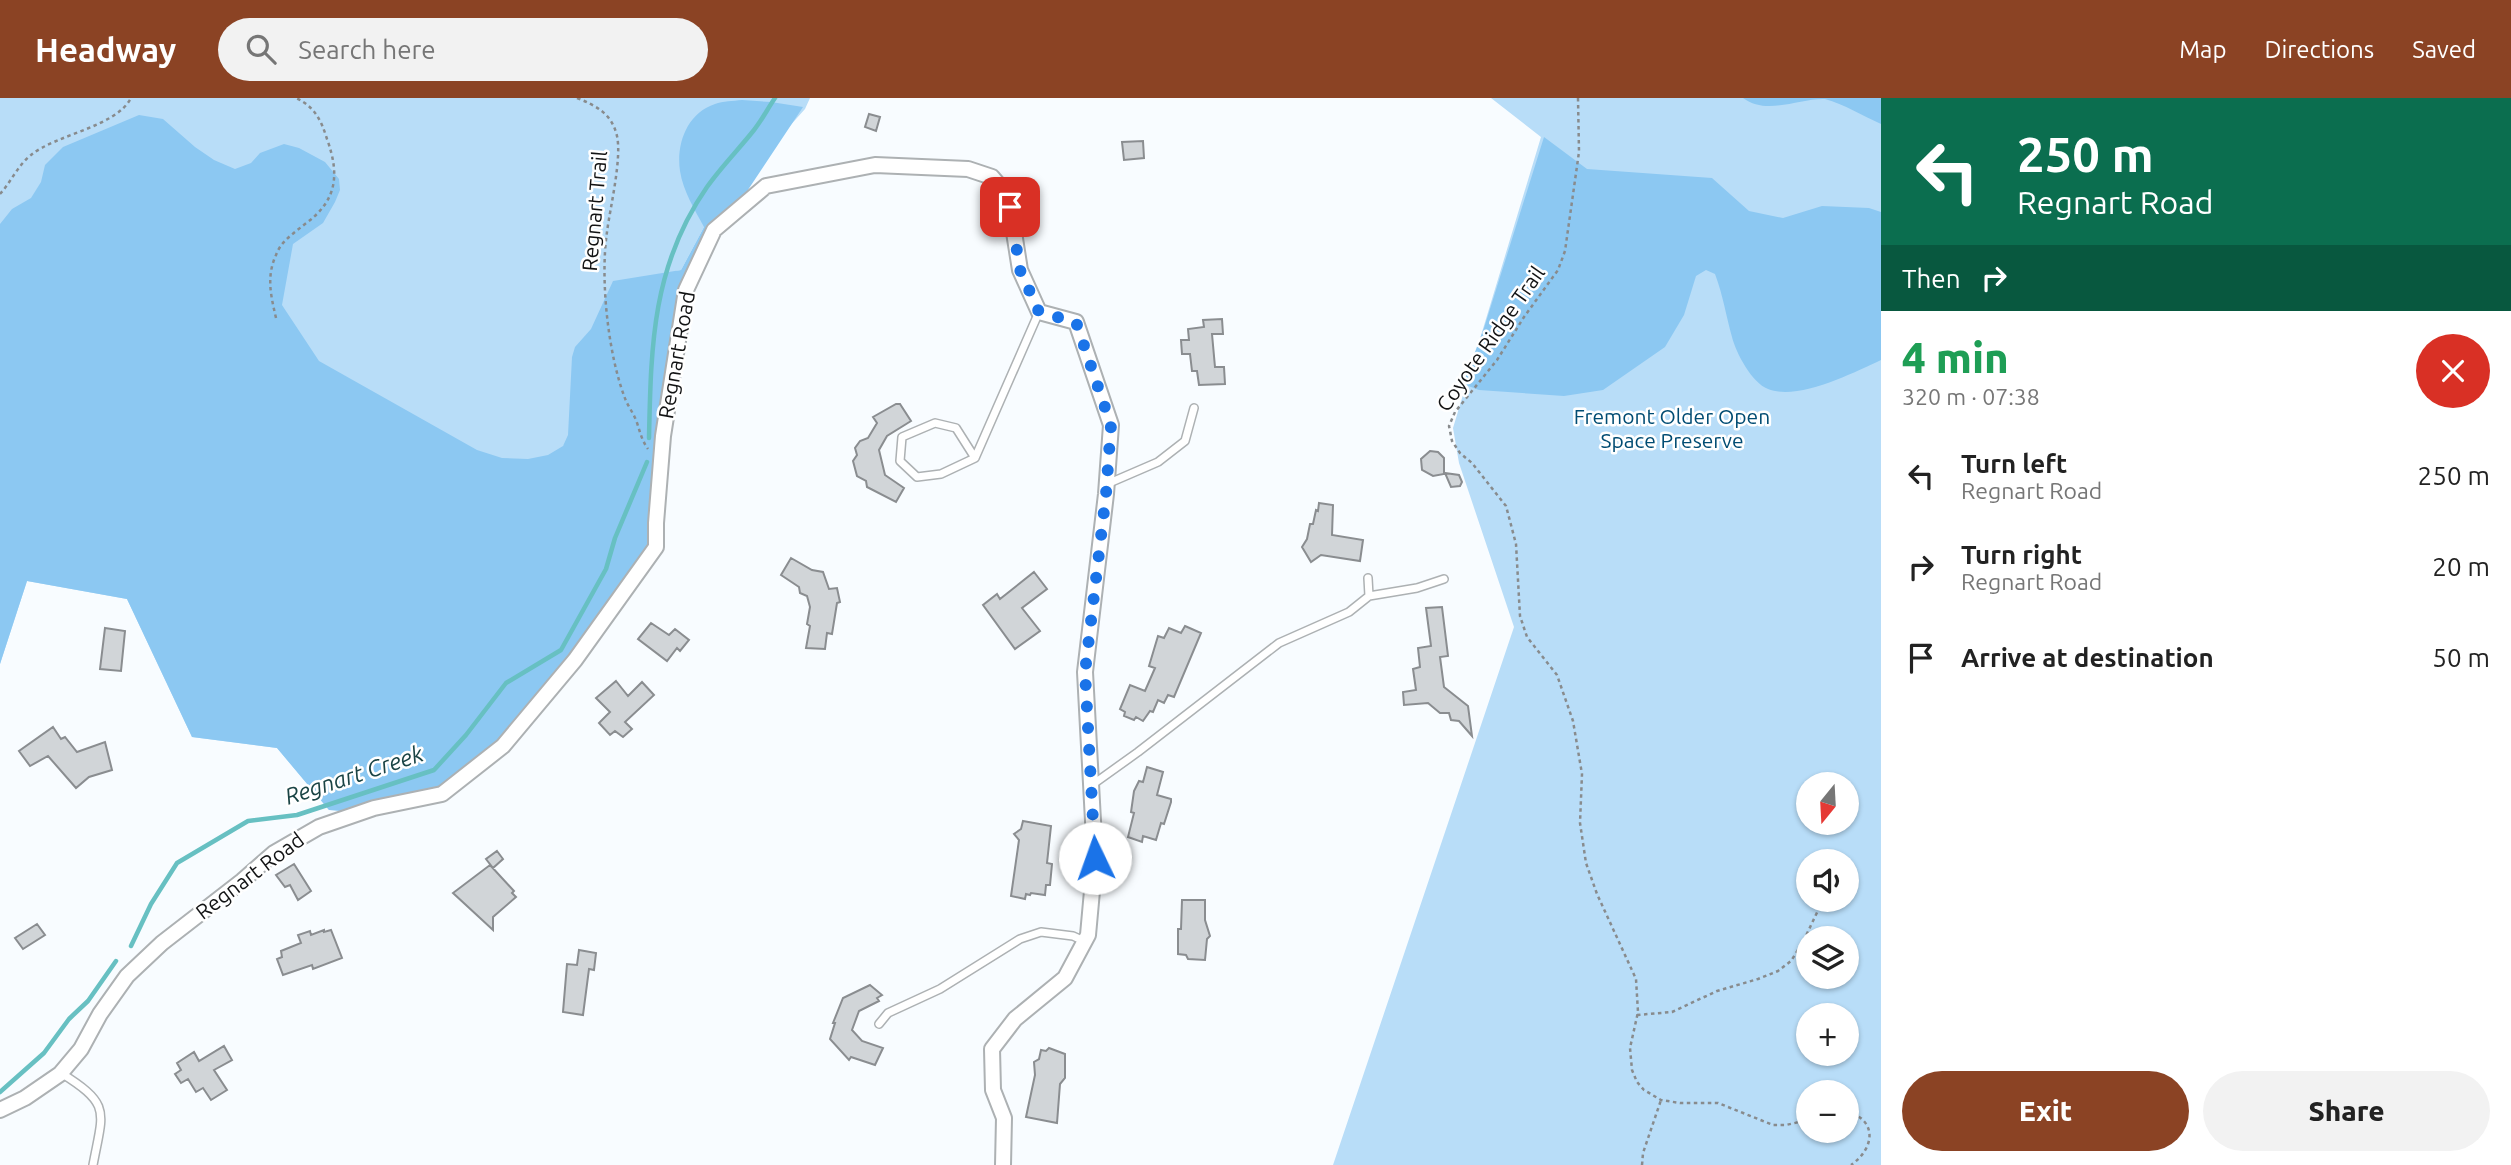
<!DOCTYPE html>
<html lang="en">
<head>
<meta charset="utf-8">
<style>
	:root { --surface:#fff; --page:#f2f2f2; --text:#222; --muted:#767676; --accent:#8b4324 }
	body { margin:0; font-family:Ubuntu,sans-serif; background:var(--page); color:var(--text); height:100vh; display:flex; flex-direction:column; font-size:26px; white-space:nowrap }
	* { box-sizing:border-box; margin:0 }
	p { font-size:23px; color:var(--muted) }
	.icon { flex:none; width:38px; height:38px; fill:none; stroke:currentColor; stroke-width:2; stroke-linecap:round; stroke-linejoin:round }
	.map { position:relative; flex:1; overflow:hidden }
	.panel { display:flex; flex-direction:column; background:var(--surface); width:630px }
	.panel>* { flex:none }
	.hud { background:#0b6e4f; color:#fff; overflow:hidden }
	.needle { width:46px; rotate:198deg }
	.controls { position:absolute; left:1796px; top:674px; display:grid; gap:14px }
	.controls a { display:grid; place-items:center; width:63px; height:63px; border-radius:50%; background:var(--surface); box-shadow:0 2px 5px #0004; font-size:35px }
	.pin { position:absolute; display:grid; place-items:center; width:60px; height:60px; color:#fff; margin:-30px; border-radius:14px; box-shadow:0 4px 10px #0006 }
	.me { position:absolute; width:77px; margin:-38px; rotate:357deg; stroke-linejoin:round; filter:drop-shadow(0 0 5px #0008) }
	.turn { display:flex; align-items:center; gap:24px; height:147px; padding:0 21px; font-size:32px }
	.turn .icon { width:91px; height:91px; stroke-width:2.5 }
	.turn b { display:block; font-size:49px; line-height:60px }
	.then { display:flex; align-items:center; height:66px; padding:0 21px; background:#0003; gap:14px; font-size:26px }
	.round { display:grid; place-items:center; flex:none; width:74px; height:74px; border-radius:37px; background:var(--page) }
	.headline { display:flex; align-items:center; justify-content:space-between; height:119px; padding:0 21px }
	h1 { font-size:42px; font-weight:800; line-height:52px; color:#1e9e55 }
	.cta { display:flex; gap:14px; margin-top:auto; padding:14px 21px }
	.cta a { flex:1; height:80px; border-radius:42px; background:var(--accent); color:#fff; font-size:28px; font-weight:800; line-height:80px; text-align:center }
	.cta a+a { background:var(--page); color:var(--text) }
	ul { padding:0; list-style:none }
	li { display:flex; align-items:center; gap:21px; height:91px; padding:0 21px }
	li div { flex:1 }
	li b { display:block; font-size:26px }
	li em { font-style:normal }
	header { display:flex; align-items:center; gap:42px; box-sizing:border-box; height:98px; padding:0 35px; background:var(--accent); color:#fff }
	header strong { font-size:33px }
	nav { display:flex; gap:38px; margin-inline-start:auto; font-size:24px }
	.search { width:490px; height:63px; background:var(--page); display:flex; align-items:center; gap:18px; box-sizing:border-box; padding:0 24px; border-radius:38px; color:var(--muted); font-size:26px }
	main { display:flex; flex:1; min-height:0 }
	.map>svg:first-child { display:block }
	.green { fill:#b8ddf8; fill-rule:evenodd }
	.forest { fill:#8cc8f2 }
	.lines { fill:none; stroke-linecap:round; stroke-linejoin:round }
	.stream { stroke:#67c0c2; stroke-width:4.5 }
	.building { fill:#d1d5d8; stroke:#8a8d90; stroke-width:2 }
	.lane-casing { stroke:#adb1b3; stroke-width:10 }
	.street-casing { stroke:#adb1b3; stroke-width:18 }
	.path { stroke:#888b8d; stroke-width:2.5; stroke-dasharray:3.5 3.5; stroke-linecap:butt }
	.lane { stroke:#fff; stroke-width:7 }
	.street { stroke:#fff; stroke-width:14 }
	.route { stroke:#1a73e8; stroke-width:12; stroke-dasharray:0 21.6 }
	.labels { text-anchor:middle; stroke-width:5; stroke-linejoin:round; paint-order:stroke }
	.street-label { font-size:21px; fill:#121314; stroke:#fff }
	.park-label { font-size:21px; fill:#004c73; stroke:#fff }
	.water-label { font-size:23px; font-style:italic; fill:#1a4445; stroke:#fff }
</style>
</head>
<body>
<header>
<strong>Headway</strong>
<div class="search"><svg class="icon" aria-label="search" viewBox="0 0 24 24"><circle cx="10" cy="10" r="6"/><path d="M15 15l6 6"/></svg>Search here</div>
<nav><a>Map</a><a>Directions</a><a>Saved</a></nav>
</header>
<main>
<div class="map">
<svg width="1881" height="1067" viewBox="0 0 1881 1067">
	<rect width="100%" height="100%" fill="#f8fcff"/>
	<path class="green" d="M0,0h810l-5,11 -101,113v5l-23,43 -5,1 -347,539 -52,-62 -85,-11 -65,-138 -100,-18 -27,83z
		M1491,0h390v1067h-548l181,-538 -55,-164 -6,-35 88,-291zM1808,686h38v38h-38zM1808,763h38v39h-38zM1808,840h38v38h-38zM1808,917h38v39h-38zM1808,994h38v38h-38z"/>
	<path class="forest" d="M1743,0h138v26c-18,-8 -37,-20 -56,-25 -26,-1 -58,17 -82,-1z
		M742,2l29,2 32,5 -83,125 -31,59 -23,165 -1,48 -13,61 -70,96 -139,137 -71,16 -43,-4 -52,-62 -85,-11 -65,-138 -100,-18 -27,83v-440l12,-15 19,-11 10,-16 4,-17 18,-18 76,-32 24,4 32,28 19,13 21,9 16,-6 9,-10 24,-9 15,4 26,14 14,17 1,11 -5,12 -12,21 -30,21 -11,61 37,56 158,89 25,8 26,1 20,-4 15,-9 5,-11 4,-78 3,-10 16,-18 22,-48 68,-11 23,-43c-9,-17 -21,-36 -24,-56 -4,-27 7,-58 35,-67 8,-3 18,-3 27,-4z
		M1544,39l43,32 125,9 37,33 34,7 39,-12 47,2 12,4v148c-28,13 -83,41 -113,29 -16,-6 -32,-36 -36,-52 -6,-21 -9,-42 -17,-63l-9,-4 -10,6 -12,39 -19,32 -62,43 -39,6 -85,-6 -16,-6 21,-56z"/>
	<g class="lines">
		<path class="stream" d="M649,340c2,-92 3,-172 58,-251 14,-20 32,-38 47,-57 8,-10 14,-22 21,-32
			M131,848l20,-42 26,-41 71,-42 49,-6 137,-45 32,-35 40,-52 55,-33 45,-81 9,-31 32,-76
			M0,994l44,-39 25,-34 19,-18 28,-40"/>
	</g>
	<path class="building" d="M869,16l11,3 -4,14 -11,-4z
		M1143,43l1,17 -20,2 -2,-18z
		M1222,221l1,15h-11l3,33h9l1,17 -26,1 -2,-14h-5l-2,-17h-8l-1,-14h8l-1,-11 16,-2 -1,-7z
		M896,306h4l11,17 -24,15 -8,14 6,25 19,13 -8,14 -29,-15 -1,-6 -9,-5 -4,-15 4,-6 -2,-7 5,-7 8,-3 9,-15 -4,-6z
		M1430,353l8,1 6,6v16l-11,2 -11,-6 -1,-11z
		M1445,375l14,2 3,7 -2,4 -9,1z
		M1319,405l14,2 -1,30 31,5 -3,21 -39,-6 -10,7 -9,-15 5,-8 3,-15h3l3,-14 2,1z
		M791,460l21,12 11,2 6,17 8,-1 3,14 -3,1 -5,31 -5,-1 -2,16 -19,-1 4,-22 -3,-2 3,-17 -3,-11 -7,-3 -1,-6 -18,-12z
		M1034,474l13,17 -25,19 18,23 -25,18 -32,-44 14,-11 3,5z
		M1442,509l6,49 -8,1 4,30 24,19 4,30 -13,-15 -8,-1 -2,-7h-9l-12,-10 -24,2 -1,-13 13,-2 -3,-21 7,-2 -2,-19 13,-2 -5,-38z
		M651,525l18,12 6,-6 14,11 -9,11 -3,-3 -10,13 -29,-22z
		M1185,528l16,7 -27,64 -6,-2 -4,8 -6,-3 -5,12 -3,-1 -7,10 -7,-4 -2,3 -10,-4 1,-4 -5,-3 10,-24 15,6 10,-23 -6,-2 9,-30 6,2 5,-10 12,5z
		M105,530l20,3 -4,40 -21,-2z
		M616,583l12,15 14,-14 12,13 -29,27 7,7 -9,8 -8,-6 -5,4 -11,-12 11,-11 -14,-14z
		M53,629l8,12 4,-2 12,15 28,-10 7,28 -23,7 -13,11 -28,-32 -18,10 -11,-15z
		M1147,669l16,5 -6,23 14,4v3l-7,22 -3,-1 -5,17 -13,-4 -1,6 -14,-5 6,-24 -3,-1 3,-21 5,-10 4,1z
		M1023,723l28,5 -4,37 5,1 -2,21h-4l-1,10 -14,-2 -1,2 -4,-1 -1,5 -14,-3 8,-56 -5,-6 7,-5z
		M497,753l6,8 -10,9 -7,-9z
		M294,766l17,27 -13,9 -8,-15 -5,2 -9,-12z
		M490,767l24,26 -2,2 4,4 -23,20v13l-40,-37z
		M1182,802h23v20l5,16 -3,3 -2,21 -17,-1 -2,-4 -8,-1v-25h3z
		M37,826l8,11 -22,14 -8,-11z
		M324,832v2l7,-2 11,28 -29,11 -1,-4 -29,10 -6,-16 5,-2 -1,-6 20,-8 -3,-8 12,-4 1,4z
		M579,852l17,3 -2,17 -5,-1 -6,46 -20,-3 4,-48 10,1z
		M870,887l12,10 -5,3 2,3 -20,10 -7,19 10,11 21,7 -8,17 -24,-8 -2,3 -19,-21 5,-16h-2l10,-25z
		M224,948l8,14 -18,10 13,20 -16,10 -8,-12 -7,4 -8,-13 -7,4 -6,-9 6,-4 -4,-7 17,-11 5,9z
		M1049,950l16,6v24l-5,6 -3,39 -31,-6 9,-42 -1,-13 5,-3 2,-9 5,1z"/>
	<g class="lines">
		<g class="lane-casing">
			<path id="lane" d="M975,360l-19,-30 -21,-5 -33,14 -2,24 17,16 24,-3 34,-16 64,-146
				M1107,386l51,-22 27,-21 9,-33
				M1369,498l48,-8 27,-9
				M1092,687l46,-33 141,-109 70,-31 20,-16 -1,-18
				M879,926l9,-11 52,-24 80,-50 21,-7 32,4 11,5
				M61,975c51,32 42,38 32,92"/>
		</g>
		<g class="street-casing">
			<path id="street" d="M0,1012l25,-12 35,-24 21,-25 19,-35 27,-38 35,-33 80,-62 32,-28 45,-26 55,-19 68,-14 61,-48 72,-86 81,-113v-24l7,-87 23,-146 28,-60 52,-44 109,-21 93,4 24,8 12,14 6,16 10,63 19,42 37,10 35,103 -5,69 -21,178 10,186 -7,77 -23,43 -50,41 -23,30 1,41 11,28 -1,47"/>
		</g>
		<path class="path" d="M577,0c20,8 35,16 40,38 5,23 -7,72 -10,96 -7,47 1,124 19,169 3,6 7,12 10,19 4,11 5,19 12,29
			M1578,0l1,54 -14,99 -7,19 -34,47 -27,43 -42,52 -6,14 3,15 8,12 12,10 34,43 10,38 4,72 7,21 30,38 16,46 9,53 -2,49 6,40 11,31 39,85 2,33 -8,36 2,22 5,12 7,8 17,10 19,3h38l55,22h13l22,-5
			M0,96c11,-12 18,-29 31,-39 26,-21 85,-28 100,-57
			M276,220c-5,-22 -10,-41 0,-63 5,-14 18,-22 29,-31 32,-23 35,-49 22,-85 -6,-19 -12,-32 -31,-41
			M1637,917l35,-3 45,-21 41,-12 20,-8 13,-10 12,-19 20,-42
			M1846,1013c32,9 29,37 5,54
			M1642,1067l1,-12 18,-53"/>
		<use href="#lane" class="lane"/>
		<use href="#street" class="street"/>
	</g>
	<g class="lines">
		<path class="route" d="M1010,109l10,63 19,42 37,10 35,103 -5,69 -21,178 10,186"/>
	</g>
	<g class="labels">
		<g class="street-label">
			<text transform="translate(595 113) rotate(-85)" y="7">Regnart Trail</text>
			<text transform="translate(1491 241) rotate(-55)" y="7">Coyote Ridge Trail</text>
			<text transform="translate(677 257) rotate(-80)" y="7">Regnart Road</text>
			<text transform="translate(250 778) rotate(-37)" y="7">Regnart Road</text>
		</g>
		<g class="park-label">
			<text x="1672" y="326">Fremont Older Open<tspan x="1672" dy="24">Space Preserve</tspan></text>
		</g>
		<g class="water-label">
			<text transform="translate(354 677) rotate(-18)" y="8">Regnart Creek</text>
		</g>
	</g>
</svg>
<div class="controls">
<a><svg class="needle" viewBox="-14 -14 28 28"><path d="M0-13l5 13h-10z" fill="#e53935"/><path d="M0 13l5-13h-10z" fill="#767676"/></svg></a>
<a><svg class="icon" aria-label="sound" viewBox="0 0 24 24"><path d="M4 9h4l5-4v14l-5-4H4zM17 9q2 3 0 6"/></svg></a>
<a><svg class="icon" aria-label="layers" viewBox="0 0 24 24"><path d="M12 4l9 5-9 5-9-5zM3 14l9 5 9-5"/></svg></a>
<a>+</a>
<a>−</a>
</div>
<div class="pin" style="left:1010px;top:109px;background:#d93025"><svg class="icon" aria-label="arrive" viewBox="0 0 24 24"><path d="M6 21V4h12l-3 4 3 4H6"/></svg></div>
<svg class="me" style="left:1095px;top:760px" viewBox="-20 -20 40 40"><circle r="19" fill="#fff"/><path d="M0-13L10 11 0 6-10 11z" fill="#1a73e8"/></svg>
</div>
<section class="panel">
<div class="hud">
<div class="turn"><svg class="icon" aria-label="left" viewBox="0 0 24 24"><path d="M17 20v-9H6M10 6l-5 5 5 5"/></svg><div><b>250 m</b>Regnart Road</div></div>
<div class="then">Then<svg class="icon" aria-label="right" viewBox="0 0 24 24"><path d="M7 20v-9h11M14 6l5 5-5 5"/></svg></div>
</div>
<div class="headline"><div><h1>4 min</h1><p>320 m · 07:38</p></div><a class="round" style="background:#d93025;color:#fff"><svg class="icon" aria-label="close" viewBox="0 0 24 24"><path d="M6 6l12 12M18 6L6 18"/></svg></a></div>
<ul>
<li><svg class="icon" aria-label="left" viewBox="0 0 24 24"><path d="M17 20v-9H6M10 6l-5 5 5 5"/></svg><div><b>Turn left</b><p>Regnart Road</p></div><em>250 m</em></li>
<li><svg class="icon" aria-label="right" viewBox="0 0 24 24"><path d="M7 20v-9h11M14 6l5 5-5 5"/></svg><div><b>Turn right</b><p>Regnart Road</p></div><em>20 m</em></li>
<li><svg class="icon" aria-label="arrive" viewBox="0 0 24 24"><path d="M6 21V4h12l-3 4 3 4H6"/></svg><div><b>Arrive at destination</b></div><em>50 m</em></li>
</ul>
<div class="cta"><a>Exit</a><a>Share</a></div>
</section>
</main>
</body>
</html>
